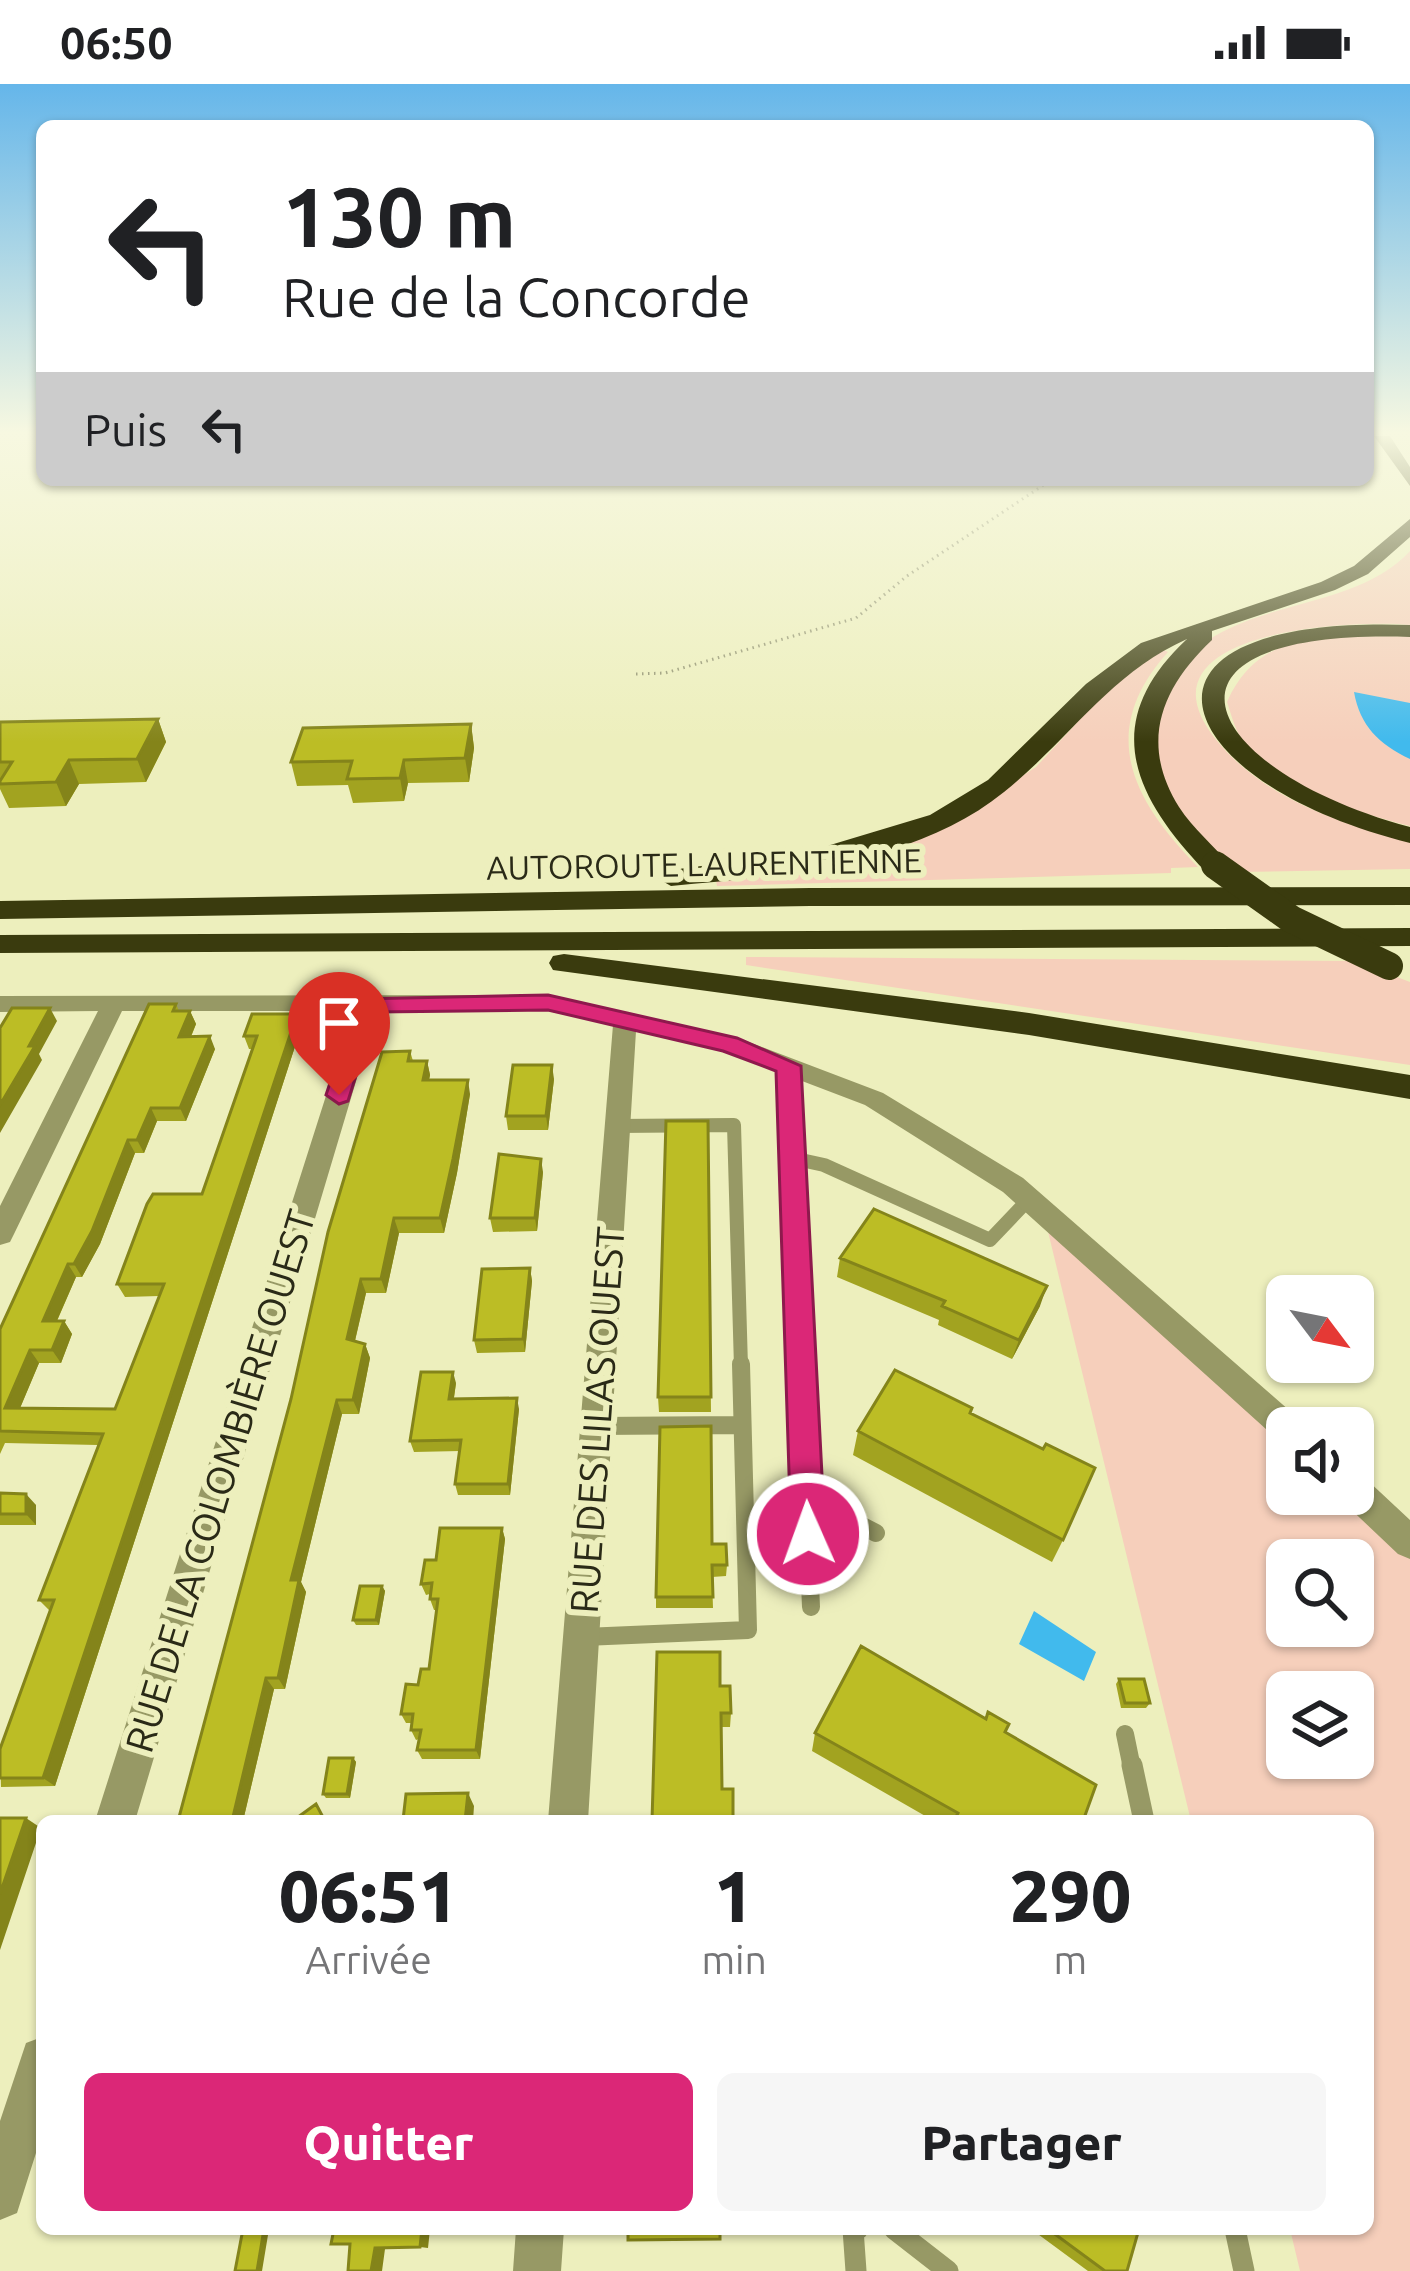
<!DOCTYPE html>
<html lang="fr">
<head>
<meta charset="utf-8">
<style>
	:root { --surface:#fff; --page:#f6f6f6; --text:#202124; --muted:#757577; --accent:#db2777 }
	body { margin:0; font-family:Ubuntu,sans-serif; background:var(--page); color:var(--text); height:100vh; display:flex; flex-direction:column; font-size:45px; white-space:nowrap }
	* { box-sizing:border-box; margin:0 }
	p { font-size:39px; color:var(--muted) }
	.icon { flex:none; width:66px; height:66px; fill:none; stroke:currentColor; stroke-width:2; stroke-linecap:round; stroke-linejoin:round }
	.map { position:relative; flex:1; overflow:hidden }
	.sheet { position:absolute; left:36px; top:1731px; width:1338px; height:420px; display:flex; flex-direction:column; background:var(--surface); border-radius:18px; box-shadow:0 3px 9px #0004 }
	.sheet>* { flex:none }
	.guide { position:absolute; left:36px; top:36px; width:1338px; height:366px; border-radius:18px; box-shadow:0 3px 9px #0004; background:#fff; color:var(--text); overflow:hidden }
	.needle { width:78px; rotate:122deg }
	.controls { position:absolute; left:1266px; top:1191px; display:grid; gap:24px }
	.controls a { display:grid; place-items:center; width:108px; height:108px; border-radius:18px; background:var(--surface); box-shadow:0 3px 9px #0004; font-size:60px }
	.pin { position:absolute; display:grid; place-items:center; width:102px; height:102px; color:#fff; margin:-123px -51px; border-radius:50% 50% 50% 0; rotate:-45deg; box-shadow:0 0 12px #0007 }
	.pin .icon { rotate:45deg }
	.me { position:absolute; width:132px; margin:-66px; rotate:358deg; stroke-linejoin:round; filter:drop-shadow(0 0 9px #0008) }
	.turn { display:flex; align-items:center; gap:42px; height:252px; padding:0 48px; font-size:54px }
	.turn .icon { width:156px; height:156px; stroke-width:2.5 }
	.turn b { display:block; font-size:84px; line-height:102px }
	.then { display:flex; align-items:center; height:114px; padding:0 48px; background:#0003; gap:24px; font-size:45px }
	.eta { display:flex; justify-content:space-evenly; align-items:center; height:204px; text-align:center }
	.eta b { font-size:72px; font-weight:800; line-height:84px }
	.button { display:flex; gap:24px; margin-top:auto; padding:24px 48px }
	.button a { flex:1; height:138px; border-radius:18px; background:var(--accent); color:#fff; font-size:48px; font-weight:800; line-height:138px; text-align:center }
	.button a+a { background:var(--page); color:var(--text) }
	.status { display:flex; justify-content:space-between; align-items:center; height:84px; padding:0 60px; background:var(--surface); direction:ltr }
	.status svg { height:33px; fill:currentColor }
	.map>svg:first-child { display:block }
	.green { fill:#f6cfbb; fill-rule:evenodd }
	.water { fill:#41baed }
	.lines { fill:none; stroke-linecap:round; stroke-linejoin:round }
	.path { stroke:#8f906d; stroke-width:3; stroke-dasharray:1.5 4.5; stroke-linecap:butt }
	.service-far2 { stroke:#979965; stroke-width:14 }
	.service-far1 { stroke:#979965; stroke-width:18 }
	.service { stroke:#979965; stroke-width:21 }
	.minor { fill:#979965; fill-rule:evenodd }
	.motorway { fill:#3a3b0e; fill-rule:evenodd }
	.motorway-bridge { stroke:#3a3b0e; stroke-width:28 }
	.wall { fill:#a2a320 }
	.shaded-wall { fill:#84841a }
	.building { fill:#bcbd25; stroke:#84841a; stroke-width:3 }
	.route { fill:#db2777; stroke:#8e194d; stroke-width:3 }
	.labels { text-anchor:middle; stroke-width:12; stroke-linejoin:round; paint-order:stroke }
	.far-street-label { font-size:33px; fill:#2a2a17; stroke:#edefbd }
	.street-label { font-size:39px; fill:#2a2a17; stroke:#edefbd }
</style>
</head>
<body>
<div class="status"><b>06:50</b><svg viewBox="0 0 49 12"><path d="M0 12V9h3v3zM5 12V6h3v6zM10 12V3h3v9zM15 12V0h3v12zM26 1h20v11H26zM47 4h2v5h-2z"/></svg></div>
<div class="map">
<svg width="1410" height="2187" viewBox="0 0 1410 2187">
	<rect width="100%" height="100%" fill="#edefbd"/>
	<path class="green" d="M1410,467v74c-59,-6 -285,6 -192,117 46,56 124,82 192,100v27l-173,3c-41,-35 -92,-90 -78,-148 3,-13 4,-33 11,-44 50,-86 179,-62 240,-129z
		M1410,552v190c-54,-13 -135,-40 -169,-88 -6,-9 -10,-24 -14,-36 34,-78 110,-64 183,-66z
		M1161,565l7,3c-71,79 -37,147 30,215l-27,1v5l-454,13 -1,-6 234,-57 86,-56 73,-79z
		M746,873l609,4 55,21v83l-664,-100z
		M1043,1127l244,217v66h66l57,49v728h-110l-10,-42h78v-408h-177zM1287,1476h66v66h-66zM1287,1608h66v66h-66z"/>
	<path class="water" d="M1354,608l56,11v56c-31,-15 -50,-33 -56,-67z
		M1034,1527l62,41 -12,29 -65,-37z"/>
	<g class="lines">
		<path class="path" d="M636,590l29,-1 191,-55 51,-42 144,-96"/>
		<path class="service-far2" d="M789,983l12,300
			M617,1042l117,-1 7,242
			M792,1074l32,7 166,75 39,-41"/>
		<path class="service-far1" d="M801,1280l10,243
			M596,1342l143,-1
			M806,1413l70,36
			M584,1553l164,-7 -7,-266
			M1125,1650l7,34"/>
		<path class="service" d="M1132,1681l12,56
			M894,2145l54,42
			M1235,2145l9,42
			M856,2187l-3,-42h5"/>
		<path class="minor" d="M548,911l190,43 145,55 140,85 275,240 5,10h-16v14l-11,-4 -273,-246 -138,-87 -142,-54 -87,-20 -48,790h-40l65,-796 -65,-14h-171l-242,810h-40l258,-810h-231l-108,223 -4,8 -10,3v-39l98,-195 -98,1v-16z
			M1353,1390l12,4 45,42v39l-12,-5 -57,-54 -2,-6h14z
			M42,1953v97l-25,79 -17,7v-99l26,-78z
			M516,2145h48l-3,42h-48z"/>
		<path class="motorway" d="M1374,352h16l20,31v19z
			M1410,435v18l-42,37 -33,16 -123,41v9c-51,48 -73,103 -33,167 14,22 35,38 50,58l-4,6h-20c-73,-76 -106,-150 -18,-232 -78,35 -118,101 -183,153 -89,72 -223,84 -333,94l-14,-8 14,-8 136,-18 123,-37 58,-35 98,-96 55,-41 180,-61 33,-16z
			M1410,541v12c-281,-9 -211,133 0,190v16c-243,-60 -310,-229 0,-218z
			M1410,803v18l-600,1 -810,13v-18l810,-13z
			M1410,844v18l-1410,7v-18z
			M564,870l465,59 381,62v24l-381,-64 -476,-65 -4,-7 4,-7z"/>
		<path class="motorway-bridge" d="M1215,781l76,54 98,47"/>
	</g>
	<path class="wall" d="M158,635l8,23 -20,40 -67,2 -13,22 -57,2 -9,-19v-67z
		M471,640l3,24 -5,34 -61,1 -4,18 -51,2 -5,-18 -51,1 -6,-24z
		M176,920l3,7h11l6,13 -5,13 24,12 -29,72h-29l-13,32h-9l-35,91 -18,33h-6l-19,44h7l8,13 -11,29h-22l-19,45 95,1 44,-113 -34,1 -8,-13 85,-90 51,-145h-4l-5,-13 57,-8 -246,758 -54,1 -1,-38 50,-138 -11,-11 59,-155 -93,-2 -5,11v-125z
		M410,967l3,10h14l3,14 -1,5 41,14 -13,79 -13,60h-45l-13,60h-20l-11,48 10,3 5,14 -11,56h-17l-41,168 5,10 -21,97h-11l-31,132h-65z
		M554,995l-6,51h-40l-2,-14z
		M708,1037l3,291h-52l-1,-15z
		M543,1088l-6,59 -44,1 -3,-14z
		M840,1174l200,48 -28,53 -74,-34 1,-5 -102,-43z
		M530,1184l2,13 -7,71 -48,1 -3,-13z
		M456,1299l-2,15 65,11 -9,86h-52l-3,-11 5,-33 -46,1 -4,-11z
		M972,1324l-1,5 92,127 -11,22 -199,-107 5,-24z
		M0,1409l36,12v20h-36z
		M502,1444l3,11 -25,220h-58l-5,-9 2,-11 -3,1 -5,-10 1,-7h-6l-5,-9 28,-45 8,-59h-3l-4,-11v-5l-4,1 -5,-11 15,-24z
		M712,1460l15,21 -1,11 -14,1 1,31h-57v-11z
		M382,1502l3,5 -6,34h-23l-3,-5z
		M1119,1595l31,24 -4,5h-25l-5,-24z
		M720,1602l11,27 -1,14h-9l1,62h11v32h-81z
		M1005,1648l78,89h-149l-122,-70 3,-18z
		M353,1674l3,4 -6,36h-24l-3,-4z
		M72,2145h77l-63,3 -14,-1z
		M1031,2145h108l-12,42h-39z"/>
	<path class="shaded-wall" d="M158,635l8,23 -20,40 -9,-23z
		M471,640l3,24 -5,34 -4,-24z
		M69,676l10,24 -13,22 -10,-24z
		M404,676l4,23 -4,18 -4,-23z
		M50,924l7,13 -18,33 3,6 -42,73v-28l29,-59z
		M190,927l6,13 -11,26 -6,-13z
		M297,930l4,14 -246,758 -12,-8z
		M210,952l5,13 -29,72 -6,-13z
		M427,977l3,14 -4,19 -3,-14z
		M552,981l2,14 -6,51 -2,-14z
		M468,996l2,14 -13,79 -13,60 -4,-15z
		M151,1024l6,13 -13,32 -7,-13z
		M128,1056l7,13 -35,91 -18,33 -8,-13z
		M541,1075l2,13 -6,59 -2,-13z
		M394,1134l5,15 -13,60 -5,-14z
		M68,1180l8,13 -25,57 -8,-13z
		M530,1184l2,13 -7,71 -2,-13z
		M361,1195l5,14 -14,60 -5,-14z
		M1047,1202l-7,20 -28,53 7,-19z
		M64,1237l8,13 -11,29 -9,-13z
		M365,1260l5,14 -11,56 -6,-14z
		M30,1266l9,13 -24,57 -10,-12z
		M453,1288l3,11 -4,27 -3,-11z
		M517,1314l2,11 -9,86 -2,-11z
		M337,1316l5,14 -41,168 5,10 -21,97 -7,-11 13,-98z
		M26,1410l10,11v20l-10,-11z
		M502,1444l3,11 -25,220 -4,-9z
		M382,1502l3,5 -6,34 -3,-5z
		M266,1594l8,11 -31,132h-11z
		M353,1674l3,4 -6,36 -3,-4z
		M468,1709l6,13 -1,15h-8z
		M26,1734l15,10 -41,122v-56z
		M264,2145h5l-7,42h-5z
		M422,2145h8l-2,19 -8,-1z
		M375,2164l10,1 -3,22h-11z"/>
	<path class="building" d="M158,635l-21,40 -68,1 -13,22 -56,2v-3l12,-19h-12v-40z
		M471,640l-6,34 -61,2 -4,18 -53,1 5,-18 -61,1 12,-34z
		M149,920h27l-3,7h17l-11,26 31,-1 -30,72h-29l-14,32h-9l-36,91 -18,33h-6l-25,57h21l-12,29h-22l-25,58 110,1 49,-125h-47l30,-80 6,-10h49l55,-158h-13l8,-22h45l-254,764h-43v-29l54,-149h-15l64,-166 -103,-3v-102z
		M12,924h38l-21,38h6l-35,59v-77z
		M410,967l-2,10h19l-4,19h45l-15,79 -13,59h-46l-13,61h-20l-14,60 18,5 -12,56h-16l-46,180h8l-21,98h-12l-34,143h-54l113,-422 37,-167 54,-180z
		M513,981h39l-6,51h-40z
		M666,1037h42l3,276h-53z
		M499,1070l42,5 -6,59h-45z
		M874,1125l173,77 -28,54 -77,-34 3,-5 -105,-43z
		M530,1184l-7,71 -49,1 8,-71z
		M895,1286l77,38 -2,5 73,36 3,-5 49,24 -32,72 -205,-109z
		M421,1288h32l-4,27 68,-1 -9,86h-53l6,-44 -51,1z
		M711,1342l1,118h14l1,21h-15l1,32h-57l4,-170z
		M0,1409l26,1v20h-26z
		M440,1444h62l-26,222h-59l4,-20h-10l2,-16h-12l5,-30 12,1 3,-16h8l9,-70h-8l2,-16 -11,1 4,-24h11z
		M360,1502h22l-6,34h-23z
		M861,1562l125,73 2,-7 21,12 -4,8 91,53 -13,36h-129l4,-8 -143,-80z
		M657,1568h63v34h10l1,27h-10l1,76h11v29h-10v3h-71z
		M1119,1595h25l6,24h-25z
		M329,1674h24l-6,36h-24z
		M468,1709l-3,28h-72l10,-1 3,-26z
		M316,1720l9,17h-30l-1,-1z
		M0,1734h26l-26,76z
		M72,2145h43l-43,2z
		M243,2145h21l-7,42h-22z
		M334,2145h88l-2,18 -45,1 -4,23h-23l2,-27h-19z
		M628,2145h92v10l-92,1z
		M1048,2145h91l-12,42h-22z"/>
	<linearGradient id="sky" x2="0" y2="1"><stop stop-color="#65b6ea"/><stop offset="0.53" stop-color="#f7f8e1"/><stop offset="1" stop-color="#f7f8e1" stop-opacity="0"/></linearGradient>
	<rect width="1410" height="658" fill="url(#sky)"/>
	<path class="route" d="M548,911l189,43 64,28 24,468 -5,11 -12,5 -12,-5 -5,-11 -15,-463 -53,-20 -175,-41 -172,2 -28,89 -9,3 -13,-9 32,-96z"/>
	<g class="labels">
		<g class="far-street-label">
			<text transform="translate(704 780) rotate(-1)" y="12">AUTOROUTE LAURENTIENNE</text>
		</g>
		<g class="street-label">
			<text transform="translate(597 1336) rotate(-86)" y="14">RUE DES LILAS OUEST</text>
			<text transform="translate(220 1397) rotate(-73)" y="14">RUE DE LA COLOMBIÈRE OUEST</text>
		</g>
	</g>
</svg>
<div class="controls">
<a><svg class="needle" viewBox="-14 -14 28 28"><path d="M0-13l5 13h-10z" fill="#e53935"/><path d="M0 13l5-13h-10z" fill="#757577"/></svg></a>
<a><svg class="icon" aria-label="sound" viewBox="0 0 24 24"><path d="M4 9h4l5-4v14l-5-4H4zM17 9q2 3 0 6"/></svg></a>
<a><svg class="icon" aria-label="search" viewBox="0 0 24 24"><circle cx="10" cy="10" r="6"/><path d="M15 15l6 6"/></svg></a>
<a><svg class="icon" aria-label="layers" viewBox="0 0 24 24"><path d="M12 4l9 5-9 5-9-5zM3 14l9 5 9-5"/></svg></a>
</div>
<div class="pin" style="left:339px;top:1011px;background:#d93025"><svg class="icon" aria-label="arrive" viewBox="0 0 24 24"><path d="M6 21V4h12l-3 4 3 4H6"/></svg></div>
<svg class="me" style="left:808px;top:1450px" viewBox="-20 -20 40 40"><circle r="17" fill="#db2777" stroke="#fff" stroke-width="3"/><path d="M0-11L8 9 0 5-8 9z" fill="#fff"/></svg>
<div class="guide">
<div class="turn"><svg class="icon" aria-label="left" viewBox="0 0 24 24"><path d="M17 20v-9H6M10 6l-5 5 5 5"/></svg><div><b>130 m</b>Rue de la Concorde</div></div>
<div class="then">Puis<svg class="icon" aria-label="left" viewBox="0 0 24 24"><path d="M17 20v-9H6M10 6l-5 5 5 5"/></svg></div>
</div>
<section class="sheet">
<div class="eta">
<div><b>06:51</b><p>Arrivée</p></div>
<div><b>1</b><p>min</p></div>
<div><b>290</b><p>m</p></div>
</div>
<div class="button"><a>Quitter</a><a>Partager</a></div>
</section>
</div>
</body>
</html>
